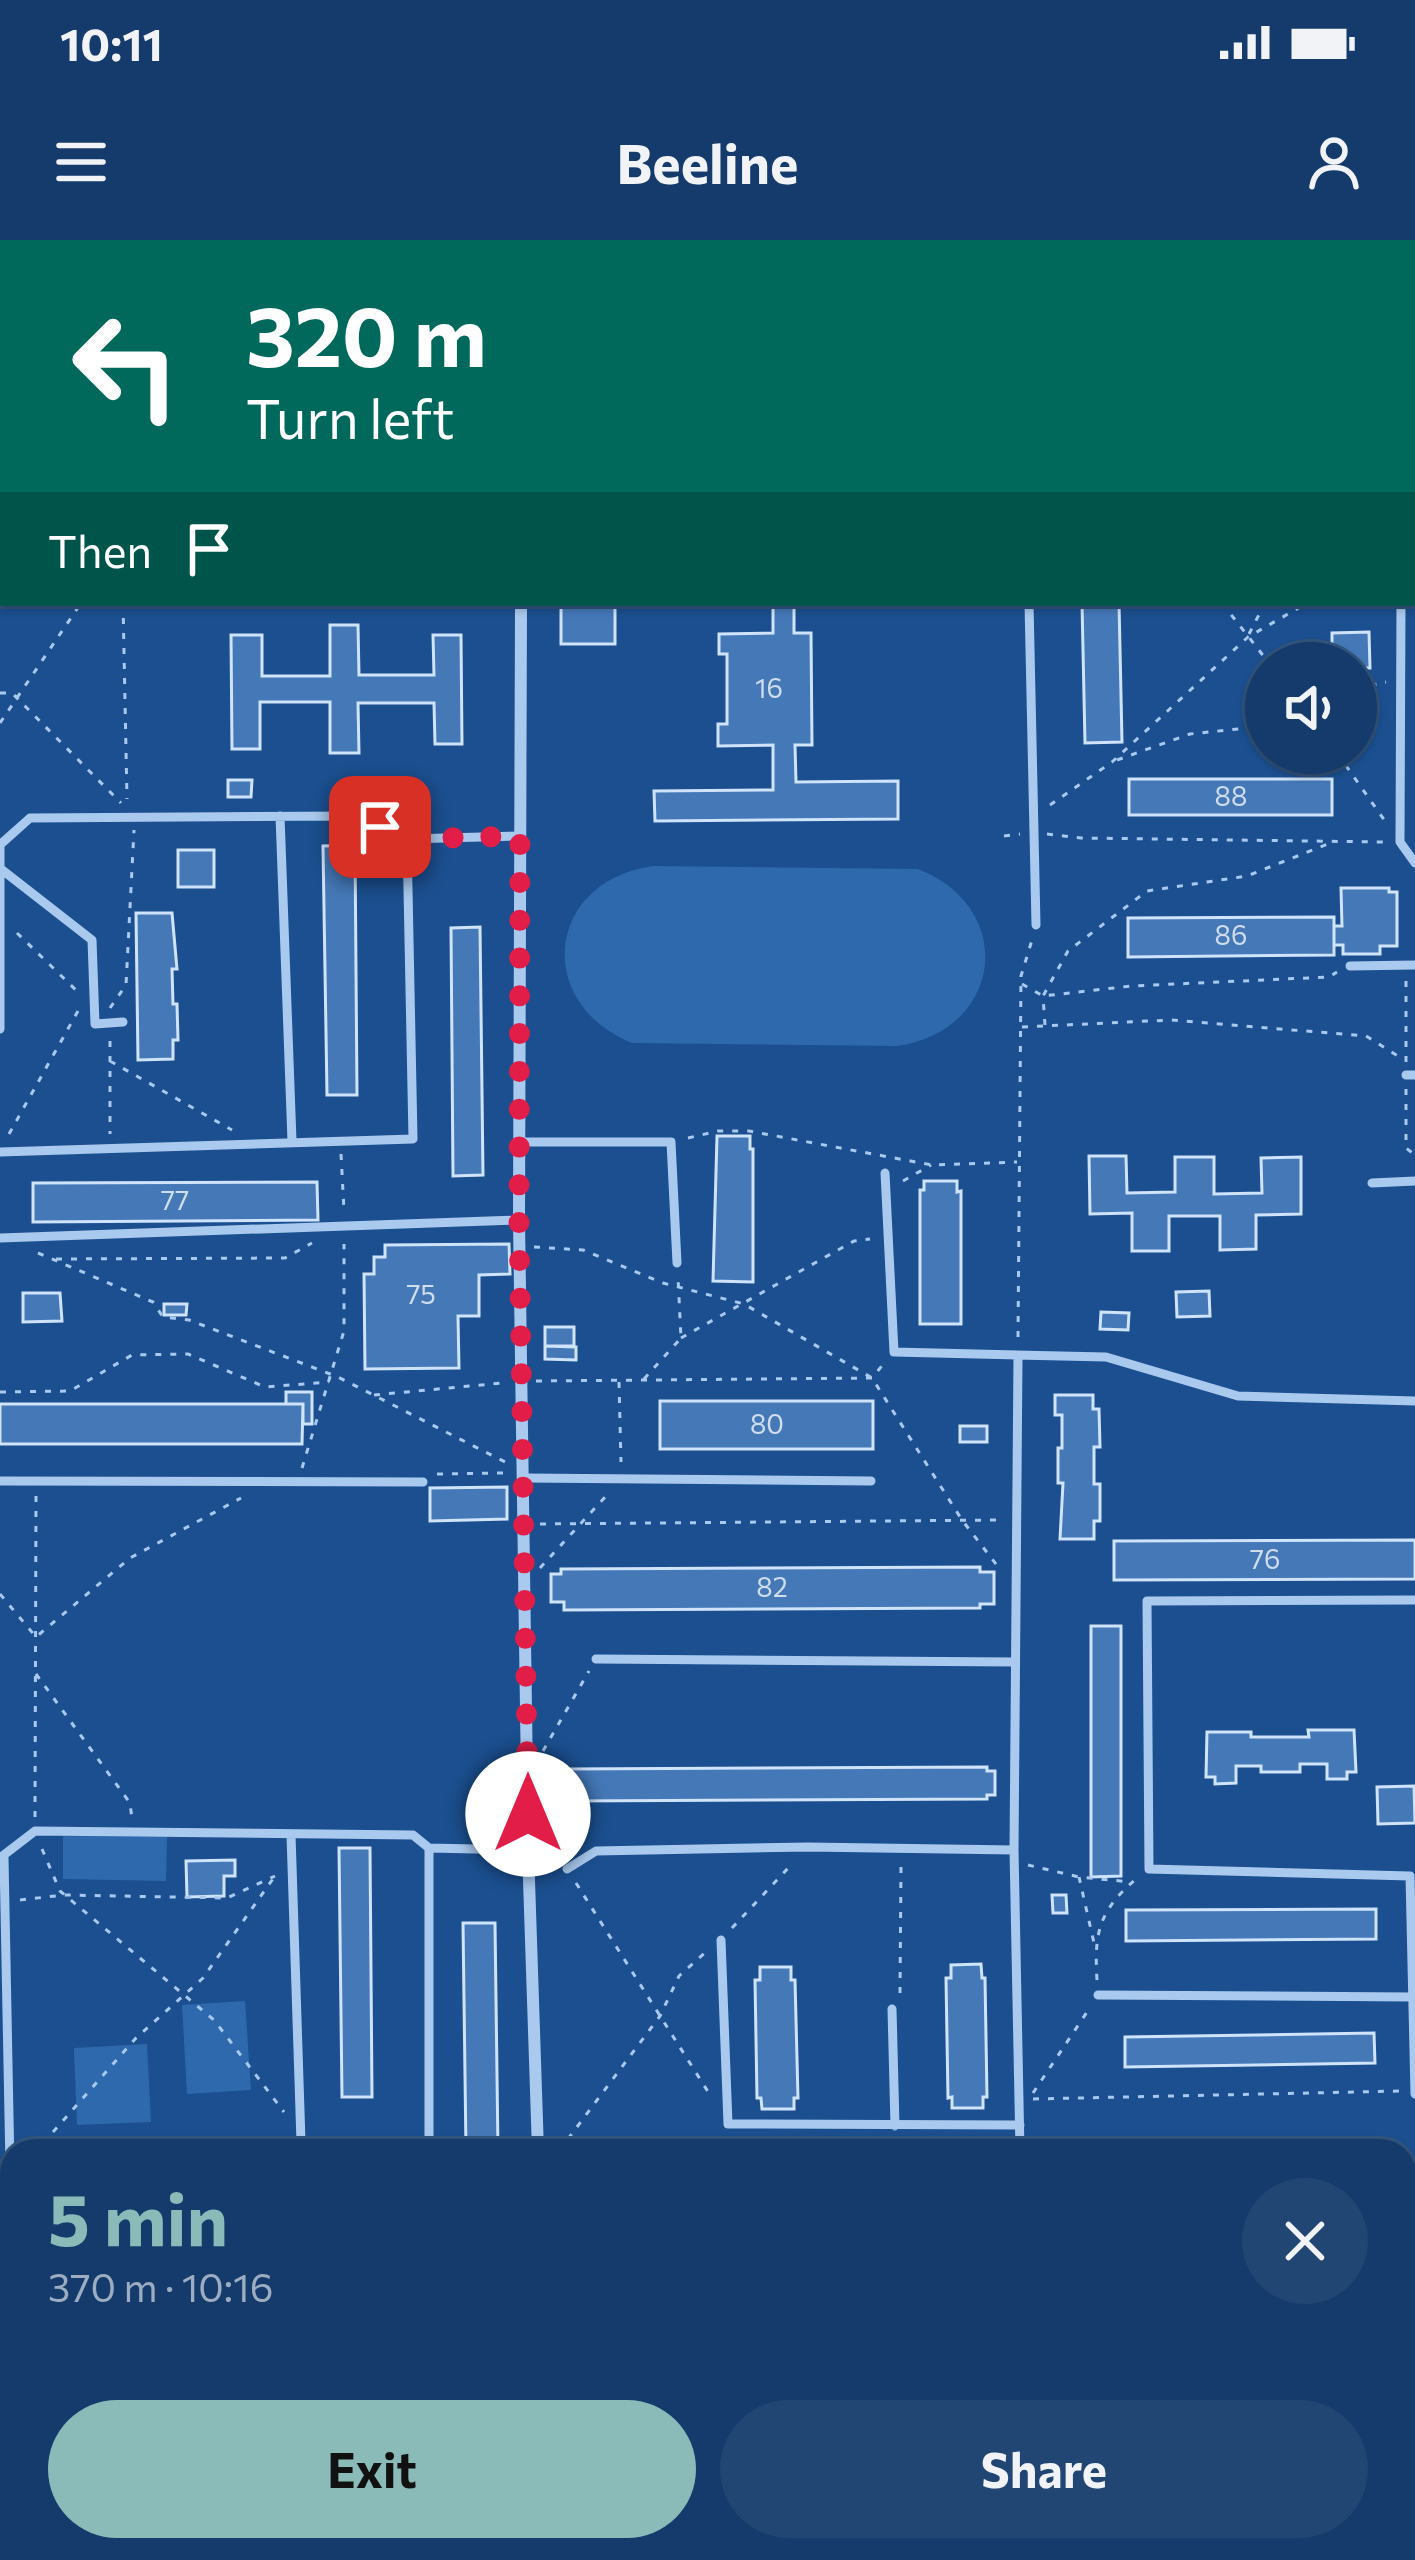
<!DOCTYPE html>
<html lang="en">
<head>
<meta charset="utf-8">
<style>
	:root { --surface:#143b6b; --page:#214673; --text:#f1f3f6; --muted:#9dadc1; --line:#33557e; --accent:#8bbbb9 }
	body { margin:0; font-family:Commissioner,sans-serif; background:var(--page); color:var(--text); height:100vh; display:flex; flex-direction:column; font-size:45px; white-space:nowrap }
	* { box-sizing:border-box; margin:0 }
	p { font-size:39px; color:var(--muted) }
	.icon { flex:none; width:66px; height:66px; fill:none; stroke:currentColor; stroke-width:2; stroke-linecap:round; stroke-linejoin:round }
	.map { position:relative; flex:1; overflow:hidden }
	.details { position:absolute; left:0px; top:1899px; width:1416px; height:423px; display:flex; flex-direction:column; background:var(--surface); border-radius:36px 36px 0 0; box-shadow:0 3px 9px #0004,0 0 0 3px var(--line) }
	.details>* { flex:none }
	.top-card { position:absolute; left:0px; top:0px; width:1416px; height:366px; box-shadow:0 3px 9px #0004,0 0 0 3px var(--line); background:#00695c; color:#fff; overflow:hidden }
	.controls { position:absolute; left:1245px; top:402px; display:grid; gap:24px }
	.controls a { display:grid; place-items:center; width:132px; height:132px; border-radius:50%; background:var(--surface); box-shadow:0 3px 9px #0004,0 0 0 3px var(--line); font-size:60px }
	.pin { position:absolute; display:grid; place-items:center; width:102px; height:102px; color:#fff; margin:-51px; border-radius:24px; box-shadow:0 6px 18px #0006 }
	.me { position:absolute; width:132px; margin:-66px; rotate:0deg; stroke-linejoin:round; filter:drop-shadow(0 0 9px #0008) }
	.turn { display:flex; align-items:center; gap:42px; height:252px; padding:0 48px; font-size:54px }
	.turn .icon { width:156px; height:156px; stroke-width:2.5 }
	.turn b { display:block; font-size:84px; line-height:102px }
	.then { display:flex; align-items:center; height:114px; padding:0 48px; background:#0003; gap:24px; font-size:45px }
	.round { display:grid; place-items:center; flex:none; width:126px; height:126px; border-radius:63px; background:var(--page) }
	.overview { display:flex; align-items:center; justify-content:space-between; height:204px; padding:0 48px }
	h1 { font-size:72px; font-weight:700; line-height:90px; color:var(--accent) }
	.action { display:flex; gap:24px; margin-top:auto; padding:24px 48px }
	.action a { flex:1; height:138px; border-radius:72px; background:var(--accent); color:#111; font-size:48px; font-weight:700; line-height:138px; text-align:center }
	.action a+a { background:var(--page); color:var(--text) }
	.status { display:flex; justify-content:space-between; align-items:center; height:84px; padding:0 60px; background:var(--surface); direction:ltr }
	.status svg { height:33px; fill:currentColor }
	header { display:flex; justify-content:space-between; align-items:center; height:156px; padding:0 48px; background:var(--surface); font-size:54px; font-weight:700 }
	.map>svg:first-child { display:block }
	.green { fill:#2e69ad }
	.building { fill:#4478b7; stroke:#cfe3fa; stroke-width:3 }
	.lines { fill:none; stroke-linecap:round; stroke-linejoin:round }
	.path { stroke:#a9c9ee; stroke-width:3; stroke-dasharray:6 9; stroke-linecap:butt }
	.lane { stroke:#a9c9ee; stroke-width:9 }
	.street { stroke:#a9c9ee; stroke-width:12 }
	.route { stroke:#e11d48; stroke-width:21; stroke-dasharray:0 37.8 }
	.labels { text-anchor:middle; stroke-width:9; stroke-linejoin:round; paint-order:stroke }
	.number-label { font-size:27px; fill:#d0dded }
</style>
</head>
<body>
<div class="status"><b>10:11</b><svg viewBox="0 0 49 12"><path d="M0 12V9h3v3zM5 12V6h3v6zM10 12V3h3v9zM15 12V0h3v12zM26 1h20v11H26zM47 4h2v5h-2z"/></svg></div>
<header><svg class="icon" aria-label="menu" viewBox="0 0 24 24"><path d="M4 6h16M4 12h16M4 18h16"/></svg>Beeline<svg class="icon" aria-label="person" viewBox="0 0 24 24"><circle cx="12" cy="8" r="4"/><path d="M4 21q1-7 8-7t8 7"/></svg></header>
<div class="map">
<svg width="1415" height="2320" viewBox="0 0 1415 2320">
	<rect width="100%" height="100%" fill="#1b4f8f"/>
	<path class="green" d="M1168,0h247v115l-2,-112h-245z
		M653,626l265,3c100,39 85,162 -21,177l-265,-3c-99,-40 -86,-162 21,-177z
		M63,1596l104,1 -1,44 -103,-2z
		M245,1761l6,89 -64,4 -5,-89z
		M147,1804l4,78 -74,3 -3,-77z"/>
	<path class="building" d="M773,363h21v30h17l1,112h-17l1,37 102,-1v38l-243,2 -1,-30 119,-1v-45l-55,1v-22h9v-70h-8v-20l54,-1z
		M1082,363h37l3,139 -37,1z
		M561,366h54v38h-54z
		M330,385h28l1,50h75l-1,-40h28l1,109h-27l-1,-41h-76l1,50h-29v-51h-70v47h-28l-1,-114h31v41h68z
		M1369,392l1,36h-14v-5h-24v-30z
		M1129,539h203v36h-203z
		M228,540h24l-1,17h-23z
		M355,605l2,250h-30l-4,-249z
		M178,610h36v37h-36z
		M1341,648h48v4h8v54h-17v8h-37v-9h-9v-19h8z
		M136,673h36l5,56h-5l1,35h4l1,36h-5v19l-35,1z
		M1334,677v38l-206,2v-39z
		M480,687l3,248 -30,1 -2,-248z
		M717,896h33v13h3v133l-40,-1z
		M1089,916h37l1,37 48,-1v-35h39v37l48,-1 -1,-35 40,-1v57l-45,1v34l-36,1v-34h-51v35h-37v-38l-42,1z
		M924,941h33v11l4,-1v133h-41v-134h4z
		M317,942l1,38 -285,2v-39z
		M509,1004l1,30 -31,1v41h-21l1,52 -94,1 -1,-95h10v-17h11v-12z
		M1209,1051l1,25 -33,1 -1,-25z
		M23,1053h37l2,28 -39,1z
		M164,1064h23l-1,11h-22z
		M1101,1072l28,1 -1,17 -28,-1z
		M545,1087h29v19h-29z
		M545,1106l31,1v13l-31,-1z
		M286,1152h26v32h-9v-20h-17z
		M1055,1155h38v14h6l1,38h-6v37h6v37h-6v18h-34l3,-56h-5v-35h4v-33h-7z
		M660,1161h213v48h-213z
		M0,1164h303l-1,40h-302z
		M960,1186h27v16h-27z
		M507,1247v32l-77,2v-33z
		M1415,1300v39l-301,1v-39z
		M980,1327v5h14v32h-14v4l-416,2v-8h-13v-28h10v-5z
		M1091,1386h30v250l-30,1z
		M1308,1490h46l2,42h-9v7h-20v-15h-27v8h-39v-6h-25v17l-21,1v-7h-9l1,-45h44v5h58z
		M987,1527v4h8v24h-8v4l-418,2v-5l-10,1v-24l8,1v-5z
		M1414,1546l1,37 -37,1 -1,-37z
		M339,1608h31l2,249h-30z
		M235,1620v16h-11v20l-37,1 -1,-36z
		M1052,1655h14l1,18h-14z
		M1376,1669v30l-250,2v-31z
		M463,1683h32l3,228h-32z
		M981,1724l1,14h3l2,119h-4v11h-31v-11l-4,1 -2,-120h5v-13z
		M760,1727h31v13h4l3,118h-4v11h-32l-1,-11h-4l-2,-118h5z
		M1374,1793l1,30 -250,4v-30z
		M1404,2300h11v20h-282v-10h271z
		M749,2310h154v10h-154z"/>
	<g class="lines">
		<path class="path" d="M558,0l4,3
			M620,0v3
			M804,0l1,3
			M1008,0v3
			M1349,0l3,3
			M1413,62l2,1
			M1413,72l2,-3
			M1413,184l2,2
			M1413,300l2,-1
			M123,363l4,196
			M1222,363l47,60
			M1249,394l16,-31
			M1356,449l30,-7
			M0,453h12l109,110
			M0,483l81,-120
			M1337,513l48,68
			M1117,520l73,-26 76,-8
			M1050,565l62,-43 136,-125 59,-34
			M1047,594l34,4 304,4
			M1004,596l16,-2
			M17,693l62,60
			M1022,744l21,12 88,-10 198,-9 8,-5
			M110,768l16,-23 8,-155
			M1045,785l-2,-29 25,-45 79,-60 100,-15 86,-34
			M1022,787l149,-7 195,16 35,22
			M110,801v93
			M110,821l122,69
			M1406,822v-81
			M1406,849v59l9,7
			M9,894l69,-123
			M688,898l30,-7h31l183,34 85,-3
			M341,914l3,56
			M903,941l28,-16
			M534,1007l49,3 80,33 81,21 128,74 90,142 37,48
			M38,1013l115,49 10,15 26,3 149,57 169,86
			M56,1019l229,-1 27,-15
			M1018,1097l3,-361 11,-36
			M681,1098l173,-97 16,-2
			M644,1139l37,-41 -3,-61
			M536,1141l336,-3 13,-16
			M619,1142l2,80
			M0,1152l70,-1 62,-36 56,-1 77,33 64,-5
			M374,1155l128,-12
			M302,1228l42,-137v-87
			M437,1234l68,-1
			M540,1284l458,-4
			M540,1328l66,-72
			M0,1354l36,43 94,-79 111,-60
			M36,1434l94,129 2,16
			M543,1511l46,-80
			M35,1577l1,-321
			M42,1609l18,42 154,129 70,92
			M1028,1625l51,12 52,5
			M1079,1637l15,66
			M576,1643l136,215
			M20,1660l44,-5 163,3 48,-22
			M732,1688l59,-63
			M1097,1740c-3,-48 2,-69 39,-101
			M900,1753l1,-128
			M1033,1853l58,-87
			M1033,1859l368,-8
			M53,1892l83,-94 67,-60 74,-105
			M895,1900v11
			M559,1911l101,-135 19,-40 28,-25
			M695,1911l22,-18
			M1404,2153l6,-4 2,-195 3,-9
			M0,2179l12,-8
			M1404,2255l11,2
			M5,2282l7,22
			M14,2310l3,10
			M142,2310v10
			M905,2310v10
			M1111,2310l3,10
			M167,2320l16,-10
			M1097,2320l6,-10"/>
		<path class="lane" d="M1173,0v3
			M0,183h3
			M1413,262l2,2
			M1029,363l7,322
			M1401,363l-1,239 15,21
			M280,576l12,325
			M0,604v185
			M1,604l29,-26 322,-2 55,23 113,-3
			M1,629l91,71 3,84 28,-2
			M1350,726l65,-1
			M1406,835h9
			M522,902h149l6,121
			M0,912l413,-13 -6,-300
			M885,933l9,179 212,5 132,39 177,5
			M1372,943l43,-2
			M0,998l519,-18
			M1018,1117l-4,493 6,301
			M525,1238l346,3
			M0,1241l423,1
			M1415,1360l-268,1 2,268 261,7 5,218
			M596,1419l419,3
			M291,1595l10,307
			M0,1618l35,-27 378,4 16,13 99,2
			M567,1629l29,-18 212,-4 206,3
			M721,1700l7,184 292,1
			M1098,1755l314,2
			M892,1769l3,117
			M11,1908l419,-7
			M429,1911v-303
			M0,2035l7,-13 4,-43 -7,-361
			M0,2265l12,-1
			M647,2310v10
			M1021,2310l1,10"/>
		<path class="street" d="M441,3v-3
			M521,363l-2,617 9,630 10,301
			M540,2310v10"/>
	</g>
	<g class="lines">
		<path class="route" d="M380,587l27,12 113,-3 -1,384 9,594"/>
	</g>
	<g class="labels">
		<g class="number-label">
			<text x="769" y="458">16</text>
			<text x="1231" y="566">88</text>
			<text x="1231" y="705">86</text>
			<text x="175" y="970">77</text>
			<text x="421" y="1064">75</text>
			<text x="767" y="1194">80</text>
			<text x="1265" y="1329">76</text>
			<text x="772" y="1357">82</text>
		</g>
	</g>
</svg>
<div class="controls">
<a><svg class="icon" aria-label="sound" viewBox="0 0 24 24"><path d="M4 9h4l5-4v14l-5-4H4zM17 9q2 3 0 6"/></svg></a>
</div>
<div class="pin" style="left:380px;top:587px;background:#d93025"><svg class="icon" aria-label="arrive" viewBox="0 0 24 24"><path d="M6 21V4h12l-3 4 3 4H6"/></svg></div>
<svg class="me" style="left:528px;top:1574px" viewBox="-20 -20 40 40"><circle r="19" fill="#fff"/><path d="M0-13L10 11 0 6-10 11z" fill="#e11d48"/></svg>
<div class="top-card">
<div class="turn"><svg class="icon" aria-label="left" viewBox="0 0 24 24"><path d="M17 20v-9H6M10 6l-5 5 5 5"/></svg><div><b>320 m</b>Turn left</div></div>
<div class="then">Then<svg class="icon" aria-label="arrive" viewBox="0 0 24 24"><path d="M6 21V4h12l-3 4 3 4H6"/></svg></div>
</div>
<section class="details">
<div class="overview"><div><h1>5 min</h1><p>370 m · 10:16</p></div><a class="round"><svg class="icon" aria-label="close" viewBox="0 0 24 24"><path d="M6 6l12 12M18 6L6 18"/></svg></a></div>
<div class="action"><a>Exit</a><a>Share</a></div>
</section>
</div>
</body>
</html>
